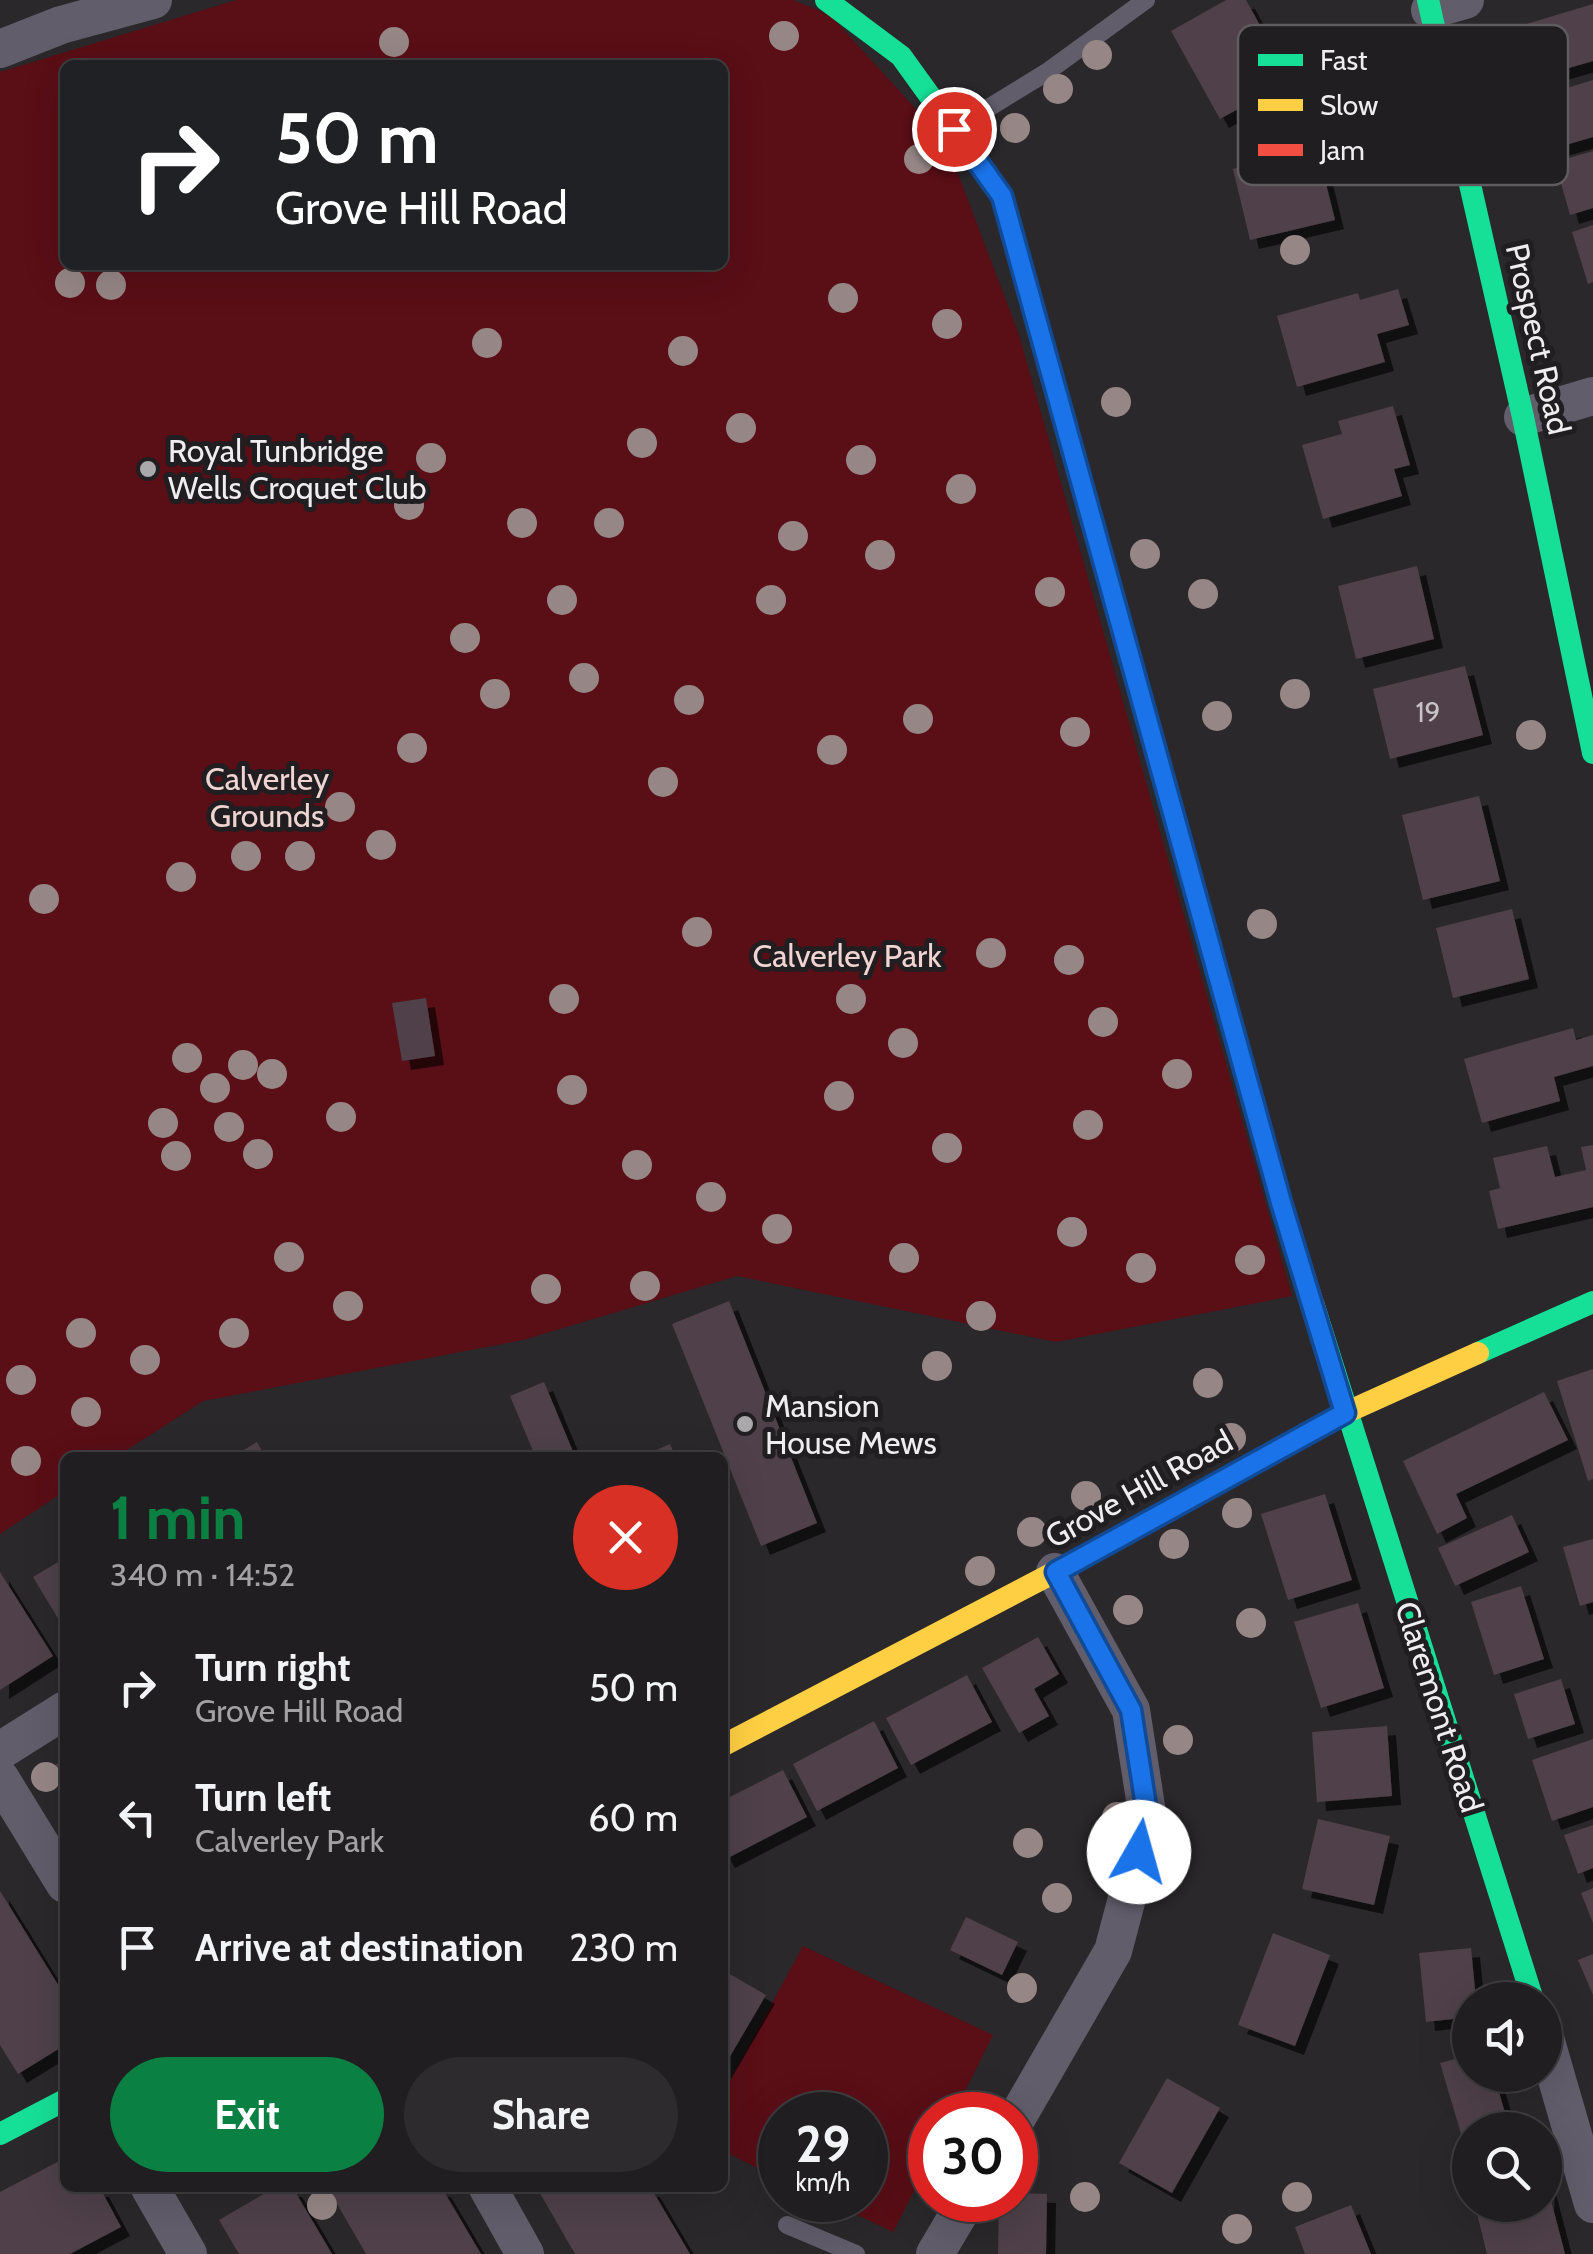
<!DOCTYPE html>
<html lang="en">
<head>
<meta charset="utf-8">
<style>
	:root { --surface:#201e20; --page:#2d2b2d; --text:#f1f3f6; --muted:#a2a2a5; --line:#3d3c3e; --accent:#0b8043 }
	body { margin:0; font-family:Cabin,sans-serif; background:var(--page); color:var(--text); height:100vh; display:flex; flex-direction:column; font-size:38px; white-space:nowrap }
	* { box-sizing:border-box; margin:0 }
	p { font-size:32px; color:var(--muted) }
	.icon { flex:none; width:55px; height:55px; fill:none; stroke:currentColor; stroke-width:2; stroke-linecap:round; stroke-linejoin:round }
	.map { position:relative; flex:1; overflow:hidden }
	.sheet { position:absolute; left:60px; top:1452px; width:668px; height:740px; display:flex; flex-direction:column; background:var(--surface); border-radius:15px; box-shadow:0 10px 40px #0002,0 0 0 2px var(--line) }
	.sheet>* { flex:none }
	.banner { position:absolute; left:60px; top:60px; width:668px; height:210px; border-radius:15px; box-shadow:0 10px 40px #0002,0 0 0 2px var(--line); background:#202124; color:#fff; overflow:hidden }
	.controls { position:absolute; left:1452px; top:1982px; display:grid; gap:20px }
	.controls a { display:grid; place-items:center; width:110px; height:110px; border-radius:50%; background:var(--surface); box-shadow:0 10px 40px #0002,0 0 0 2px var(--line); font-size:50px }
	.speed { position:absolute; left:758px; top:2092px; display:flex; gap:20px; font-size:50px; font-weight:700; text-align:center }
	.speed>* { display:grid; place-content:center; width:130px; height:130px; border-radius:50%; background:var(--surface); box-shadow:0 10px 40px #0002,0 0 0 2px var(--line); line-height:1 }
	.speed small { font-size:25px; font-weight:400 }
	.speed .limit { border:15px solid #d22; background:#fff; color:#111 }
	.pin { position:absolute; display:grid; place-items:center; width:85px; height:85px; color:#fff; margin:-42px; border:5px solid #fff; border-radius:50%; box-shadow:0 2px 10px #0007 }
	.me { position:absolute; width:110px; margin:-55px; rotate:7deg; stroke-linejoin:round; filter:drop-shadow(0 0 8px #0008) }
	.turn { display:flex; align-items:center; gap:35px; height:210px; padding:0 50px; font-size:45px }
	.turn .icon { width:130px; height:130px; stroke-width:2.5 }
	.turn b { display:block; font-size:70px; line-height:85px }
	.round { display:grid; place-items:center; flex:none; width:105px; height:105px; border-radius:52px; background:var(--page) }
	.overview { display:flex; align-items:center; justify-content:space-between; height:170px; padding:0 50px }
	h1 { font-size:60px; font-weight:700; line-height:75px; color:var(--accent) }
	.primary-button { display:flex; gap:20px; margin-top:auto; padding:20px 50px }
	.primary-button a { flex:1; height:115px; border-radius:60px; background:var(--accent); color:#fff; font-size:40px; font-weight:700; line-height:115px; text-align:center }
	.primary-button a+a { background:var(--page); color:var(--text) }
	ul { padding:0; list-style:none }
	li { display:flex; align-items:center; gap:30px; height:130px; padding:0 50px }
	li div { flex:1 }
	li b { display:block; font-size:38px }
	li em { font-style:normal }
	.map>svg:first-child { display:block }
	.green { fill:#5a0e16; fill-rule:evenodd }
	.building { fill:#4f4048; filter:url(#shadow) }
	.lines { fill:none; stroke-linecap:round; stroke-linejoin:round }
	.lane { stroke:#615d6b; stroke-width:18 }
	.street { stroke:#615d6b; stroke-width:38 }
	.fast { stroke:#16e098; stroke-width:22 }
	.slow { stroke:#ffcf43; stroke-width:22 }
	.jam { stroke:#f24e42; stroke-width:22 }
	.tree { fill:#968786 }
	.route-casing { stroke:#114b97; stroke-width:25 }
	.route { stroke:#1a73e8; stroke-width:18 }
	.poi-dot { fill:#aba8ab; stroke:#211e22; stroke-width:4 }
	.labels { text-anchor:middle; stroke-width:10; stroke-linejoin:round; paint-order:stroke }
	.number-label { font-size:28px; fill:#c8c2c6 }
	.street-label { font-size:32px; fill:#f0edf0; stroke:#211e22 }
	.poi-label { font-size:32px; fill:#f0edf0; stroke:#211e22; text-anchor:start }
	.park-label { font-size:32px; fill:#efd4d1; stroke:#211e22 }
	.key { fill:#211e22; stroke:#5f5c60; stroke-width:2.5 }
	.key-label { font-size:28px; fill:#f0edf0 }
</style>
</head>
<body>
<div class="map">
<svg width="1593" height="2254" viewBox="0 0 1593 2254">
	<defs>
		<filter id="shadow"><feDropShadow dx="9" dy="9" stdDeviation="0" flood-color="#0009"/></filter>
	</defs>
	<rect width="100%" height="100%" fill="#2a282a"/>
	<path class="green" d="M236,0h557l37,15 116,127 73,193 273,961 -236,46 -319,-66 -214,64 -320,61 -87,56 -51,1v33l-65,43v-1462zM65,65h657v200h-657z
		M803,1946l190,89 -40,80h-23v45l-37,72 -67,-32h39v-85h-85v64l-57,-28v-57z"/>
	<path class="building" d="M1226,0h20l44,80 -70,39 -49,-88z
		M1593,4v57l-55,16 -15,-52z
		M1593,80v57l-41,12 -15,-52z
		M1317,148l18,72 -85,20 -17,-71z
		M1593,151v57l-23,7 -15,-53z
		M1593,225v57l-5,2 -16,-52z
		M1398,289l11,36 -32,9 8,28 -88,25 -20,-71 81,-23 2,7z
		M1393,406l17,59 -16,4 8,27 -79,23 -21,-74 40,-11 -4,-13z
		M1417,566l17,73 -78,20 -18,-73z
		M1465,666l18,69 -93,24 -17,-70z
		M1479,796l21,85 -77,19 -21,-85z
		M1512,909l17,70 -76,19 -17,-70z
		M426,998l9,58 -33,5 -10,-58z
		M1573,1028l3,12 17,-5v31l-39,11 6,24 -78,22 -18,-64z
		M1593,1145v62l-95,22 -9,-38 11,-3 -7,-30 54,-12 8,31 31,-7 -5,-23z
		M729,1301l88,222 -56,23 -89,-222z
		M1593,1369v110l-5,2 -31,-100z
		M544,1382l30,72 -9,4h-29l-26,-62z
		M1544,1392l24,48 -112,54 11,24 -30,16 -34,-73z
		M257,1442l9,16h-35z
		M670,1444l6,14h-38z
		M1325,1494l27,86 -64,20 -27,-86z
		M1512,1515l17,37 -74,34 -17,-38z
		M1593,1539v63l-13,4 -17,-59z
		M65,1558v72l-32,-53z
		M0,1572l53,84 -53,34z
		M1521,1586l23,73 -50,16 -23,-73z
		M1358,1603l26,85 -63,20 -27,-86z
		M1038,1637l21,37 -25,15 15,27 -30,17 -37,-65z
		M967,1675l25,47 -81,43 -25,-47z
		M1561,1679l14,45 -47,15 -14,-45z
		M874,1721l24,47 -81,43 -24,-47z
		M1387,1726l5,70 -75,6 -5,-70z
		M1593,1739v68l-41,14 -20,-61z
		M65,1758v32l-13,-23z
		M783,1770l24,47 -81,42 -4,-7v-51z
		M1318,1819l72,17 -16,69 -72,-16z
		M1593,1825v43l-15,6 -14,-39z
		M1593,1888v35l-12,-30z
		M0,1891l65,105v49l-47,29 -18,-29z
		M966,1917l52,25 -16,33 -52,-25z
		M1273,1933l57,22 -35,91 -57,-21z
		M1471,1948l5,52h-6v17l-44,5 -7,-69z
		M1593,1954v41l-15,-35z
		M728,1973l38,22 -44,75v-88z
		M1470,2055v20h24l14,48 -24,7h-14v4l-8,3 -22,-74z
		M1167,2078l53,30 -48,85 -53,-30z
		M65,2158v30h35l21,39 -51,27h-70v-62z
		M1546,2181l19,73h-78l-12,-49h70z
		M274,2188h19l39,66h-93l-20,-34z
		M328,2188h114l39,66h-115z
		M537,2188h114l39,66h-115z
		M1015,2193l32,1 -1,60h-48l1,-54h16z
		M1351,2205l20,49h-66l-10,-27z"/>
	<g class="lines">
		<path class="lane" d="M959,126l88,-54 99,-72
			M787,2225l69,29"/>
		<path class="street" d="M1430,10l35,-10
			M0,49l61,-24 92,-25
			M1523,417l70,-21
			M0,1751l65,-41
			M0,1778l65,106
			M1545,2038l48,166
			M1015,2121l98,-170 35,-132 -17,-109 -76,-138
			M150,2188l38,66
			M488,2188l37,66
			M935,2254l32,-54"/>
		<path class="fast" d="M826,0l75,56 101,140 134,484
			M1428,0l95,417 70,336
			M1314,1306l219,694
			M1478,1353l115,-51
			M0,2134l65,-34"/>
		<path class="slow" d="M722,1746l333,-174 290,-159 133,-60"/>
		<path class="jam" d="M1136,680l146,526 32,100"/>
	</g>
	<g class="tree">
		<circle cx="784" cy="36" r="15"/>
		<circle cx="394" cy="42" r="15"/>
		<circle cx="1097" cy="55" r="15"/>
		<circle cx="1058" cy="89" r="15"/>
		<circle cx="1015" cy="128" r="15"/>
		<circle cx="919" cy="159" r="15"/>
		<circle cx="1295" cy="250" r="15"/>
		<circle cx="70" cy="283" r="15"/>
		<circle cx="111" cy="285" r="15"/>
		<circle cx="843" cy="298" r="15"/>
		<circle cx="947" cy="324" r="15"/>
		<circle cx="487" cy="343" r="15"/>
		<circle cx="683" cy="351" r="15"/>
		<circle cx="1116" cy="402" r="15"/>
		<circle cx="741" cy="428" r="15"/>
		<circle cx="642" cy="443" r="15"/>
		<circle cx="431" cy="458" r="15"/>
		<circle cx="861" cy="460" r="15"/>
		<circle cx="961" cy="489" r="15"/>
		<circle cx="409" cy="505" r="15"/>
		<circle cx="522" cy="523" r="15"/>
		<circle cx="609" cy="523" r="15"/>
		<circle cx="793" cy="536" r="15"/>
		<circle cx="1145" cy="554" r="15"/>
		<circle cx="880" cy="555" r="15"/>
		<circle cx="1050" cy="592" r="15"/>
		<circle cx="1203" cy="594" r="15"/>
		<circle cx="562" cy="600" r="15"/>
		<circle cx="771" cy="600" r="15"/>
		<circle cx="465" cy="638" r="15"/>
		<circle cx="584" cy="678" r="15"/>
		<circle cx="495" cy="694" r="15"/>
		<circle cx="1295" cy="694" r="15"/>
		<circle cx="689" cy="700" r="15"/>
		<circle cx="1217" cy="716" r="15"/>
		<circle cx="918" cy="719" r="15"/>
		<circle cx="1075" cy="732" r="15"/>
		<circle cx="1531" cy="735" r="15"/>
		<circle cx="412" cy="748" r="15"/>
		<circle cx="832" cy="750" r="15"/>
		<circle cx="663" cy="782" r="15"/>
		<circle cx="340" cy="807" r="15"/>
		<circle cx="381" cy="845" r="15"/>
		<circle cx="246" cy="856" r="15"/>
		<circle cx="300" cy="856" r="15"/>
		<circle cx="181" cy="877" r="15"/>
		<circle cx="44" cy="899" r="15"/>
		<circle cx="1262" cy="924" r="15"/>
		<circle cx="697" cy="932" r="15"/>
		<circle cx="991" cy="953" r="15"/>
		<circle cx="1069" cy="960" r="15"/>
		<circle cx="564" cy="999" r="15"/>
		<circle cx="851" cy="999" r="15"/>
		<circle cx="1103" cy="1022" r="15"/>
		<circle cx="903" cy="1043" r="15"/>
		<circle cx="187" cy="1058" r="15"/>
		<circle cx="243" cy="1065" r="15"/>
		<circle cx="272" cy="1074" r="15"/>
		<circle cx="1177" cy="1074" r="15"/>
		<circle cx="215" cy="1088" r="15"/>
		<circle cx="572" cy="1090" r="15"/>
		<circle cx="839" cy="1096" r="15"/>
		<circle cx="341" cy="1117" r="15"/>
		<circle cx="163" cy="1123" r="15"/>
		<circle cx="1088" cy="1125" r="15"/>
		<circle cx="229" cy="1127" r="15"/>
		<circle cx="947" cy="1148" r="15"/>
		<circle cx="258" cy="1154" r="15"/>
		<circle cx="176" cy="1156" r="15"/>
		<circle cx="637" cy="1165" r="15"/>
		<circle cx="711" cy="1197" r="15"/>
		<circle cx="777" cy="1229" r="15"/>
		<circle cx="1072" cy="1232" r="15"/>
		<circle cx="289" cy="1257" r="15"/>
		<circle cx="904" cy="1258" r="15"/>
		<circle cx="1250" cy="1260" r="15"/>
		<circle cx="1141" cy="1268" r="15"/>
		<circle cx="645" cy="1286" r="15"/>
		<circle cx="546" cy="1289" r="15"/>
		<circle cx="348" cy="1306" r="15"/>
		<circle cx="981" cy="1316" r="15"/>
		<circle cx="81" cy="1333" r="15"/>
		<circle cx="234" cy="1333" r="15"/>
		<circle cx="145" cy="1360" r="15"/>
		<circle cx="937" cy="1366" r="15"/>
		<circle cx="21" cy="1380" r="15"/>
		<circle cx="1208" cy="1383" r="15"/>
		<circle cx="86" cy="1412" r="15"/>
		<circle cx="1231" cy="1438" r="15"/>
		<circle cx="26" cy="1461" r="15"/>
		<circle cx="1086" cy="1496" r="15"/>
		<circle cx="1237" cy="1513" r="15"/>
		<circle cx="1032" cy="1532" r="15"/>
		<circle cx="1174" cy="1544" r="15"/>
		<circle cx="980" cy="1571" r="15"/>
		<circle cx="1128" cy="1610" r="15"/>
		<circle cx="1251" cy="1623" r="15"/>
		<circle cx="1178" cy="1740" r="15"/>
		<circle cx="46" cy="1777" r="15"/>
		<circle cx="1117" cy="1817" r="15"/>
		<circle cx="1028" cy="1843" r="15"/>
		<circle cx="1175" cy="1860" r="15"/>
		<circle cx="1108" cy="1865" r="15"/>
		<circle cx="1057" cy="1898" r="15"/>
		<circle cx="1022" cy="1988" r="15"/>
		<circle cx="1085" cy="2197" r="15"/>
		<circle cx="1297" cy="2197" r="15"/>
		<circle cx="322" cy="2205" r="15"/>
		<circle cx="1237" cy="2229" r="15"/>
	</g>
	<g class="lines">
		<g class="route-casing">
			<path id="route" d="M954,129l48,67 280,1010 63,207 -289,159 75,138 17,109 -9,33"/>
		</g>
		<use href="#route" class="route"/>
	</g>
	<g class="poi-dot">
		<circle cx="148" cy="469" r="10"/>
		<circle cx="745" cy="1424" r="10"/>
	</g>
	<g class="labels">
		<g class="number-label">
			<text x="1428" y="722">19</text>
		</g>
		<g class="street-label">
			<text transform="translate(1538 339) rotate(77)" y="11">Prospect Road</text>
			<text transform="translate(1139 1489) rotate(-29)" y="11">Grove Hill Road</text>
			<text transform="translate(1439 1707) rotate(72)" y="11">Claremont Road</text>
		</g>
		<g class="poi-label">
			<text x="168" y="462">Royal Tunbridge<tspan x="168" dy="37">Wells Croquet Club</tspan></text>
			<text x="765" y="1417">Mansion<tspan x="765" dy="37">House Mews</tspan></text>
		</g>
		<g class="park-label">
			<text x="267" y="790">Calverley<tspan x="267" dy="37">Grounds</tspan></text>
			<text x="847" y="967">Calverley Park</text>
		</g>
	</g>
	<rect x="1238" y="25" width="330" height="160" rx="15" class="key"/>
	<rect x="1258" y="54" width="45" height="12" fill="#16e098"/>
	<rect x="1258" y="99" width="45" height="12" fill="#ffcf43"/>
	<rect x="1258" y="144" width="45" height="12" fill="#f24e42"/>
	<g class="key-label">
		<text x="1320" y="70">Fast</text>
		<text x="1320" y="115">Slow</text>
		<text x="1320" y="160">Jam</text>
	</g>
</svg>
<div class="controls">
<a><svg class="icon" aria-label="sound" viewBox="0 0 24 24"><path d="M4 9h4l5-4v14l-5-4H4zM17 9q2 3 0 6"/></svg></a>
<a><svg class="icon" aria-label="search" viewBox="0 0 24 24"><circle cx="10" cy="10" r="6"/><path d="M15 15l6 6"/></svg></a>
</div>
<div class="speed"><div>29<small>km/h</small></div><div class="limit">30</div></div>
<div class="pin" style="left:954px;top:129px;background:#d93025"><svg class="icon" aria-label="arrive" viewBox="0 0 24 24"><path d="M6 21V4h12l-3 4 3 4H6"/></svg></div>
<svg class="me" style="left:1139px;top:1852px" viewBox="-20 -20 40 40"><circle r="19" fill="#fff"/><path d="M0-13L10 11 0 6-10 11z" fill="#1a73e8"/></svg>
<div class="banner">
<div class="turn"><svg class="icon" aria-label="right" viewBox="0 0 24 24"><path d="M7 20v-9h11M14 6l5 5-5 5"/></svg><div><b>50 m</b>Grove Hill Road</div></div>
</div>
<section class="sheet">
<div class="overview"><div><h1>1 min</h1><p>340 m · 14:52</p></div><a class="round" style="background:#d93025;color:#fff"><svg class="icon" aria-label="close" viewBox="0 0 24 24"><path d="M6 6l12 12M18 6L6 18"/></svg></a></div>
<ul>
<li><svg class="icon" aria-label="right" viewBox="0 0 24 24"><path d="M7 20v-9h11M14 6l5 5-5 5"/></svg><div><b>Turn right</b><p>Grove Hill Road</p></div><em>50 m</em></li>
<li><svg class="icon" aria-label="left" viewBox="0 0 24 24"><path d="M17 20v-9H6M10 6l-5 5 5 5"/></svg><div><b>Turn left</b><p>Calverley Park</p></div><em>60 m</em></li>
<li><svg class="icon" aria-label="arrive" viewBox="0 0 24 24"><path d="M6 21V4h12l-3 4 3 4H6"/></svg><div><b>Arrive at destination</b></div><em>230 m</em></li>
</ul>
<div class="primary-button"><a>Exit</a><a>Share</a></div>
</section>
</div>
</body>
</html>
